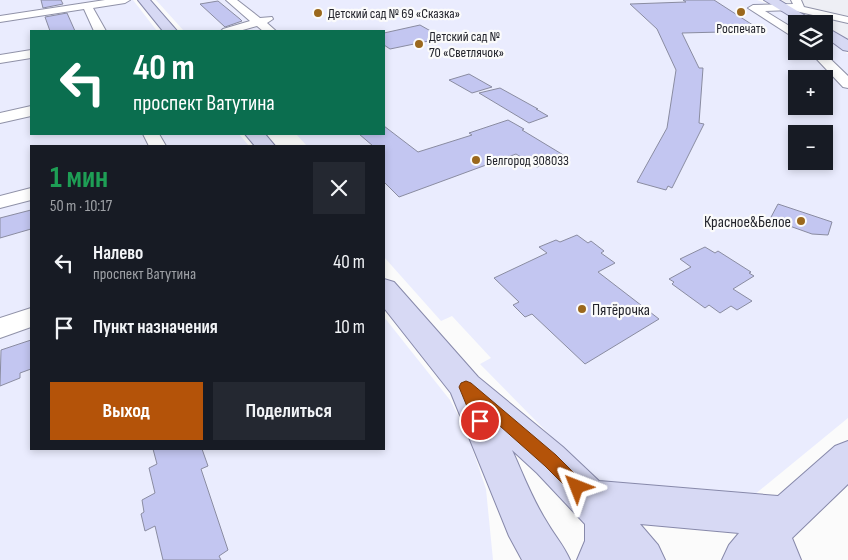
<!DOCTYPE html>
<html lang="ru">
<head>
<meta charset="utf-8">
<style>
	:root { --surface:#171b24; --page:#242831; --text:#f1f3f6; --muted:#9ea1a6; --accent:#b45309 }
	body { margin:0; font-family:"Sofia Sans Condensed",sans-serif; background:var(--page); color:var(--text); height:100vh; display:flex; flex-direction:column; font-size:19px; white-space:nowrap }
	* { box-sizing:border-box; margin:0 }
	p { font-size:16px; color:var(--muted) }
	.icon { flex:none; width:28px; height:28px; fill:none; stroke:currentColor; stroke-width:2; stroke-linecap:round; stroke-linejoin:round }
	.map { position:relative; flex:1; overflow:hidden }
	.side { position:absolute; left:30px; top:145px; width:355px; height:305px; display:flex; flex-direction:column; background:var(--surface); border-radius:0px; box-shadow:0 2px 8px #0003 }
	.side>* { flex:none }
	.top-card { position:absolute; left:30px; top:30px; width:355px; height:105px; border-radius:0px; box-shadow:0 2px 8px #0003; background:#0b6e4f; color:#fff; overflow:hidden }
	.tools { position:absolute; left:788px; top:15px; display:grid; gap:10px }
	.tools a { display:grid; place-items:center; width:45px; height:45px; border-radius:0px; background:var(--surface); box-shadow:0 2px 8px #0003; font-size:25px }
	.pin { position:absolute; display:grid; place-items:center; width:42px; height:42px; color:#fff; margin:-21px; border:2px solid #fff; border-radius:50%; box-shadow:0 1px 5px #0007 }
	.me { position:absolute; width:55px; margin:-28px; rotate:315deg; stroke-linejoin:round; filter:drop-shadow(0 0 4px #0008) }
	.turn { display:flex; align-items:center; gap:18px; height:105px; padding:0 20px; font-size:22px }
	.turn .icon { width:65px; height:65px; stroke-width:2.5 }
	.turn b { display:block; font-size:35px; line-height:42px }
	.round { display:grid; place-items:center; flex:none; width:52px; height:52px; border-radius:0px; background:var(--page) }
	.headline { display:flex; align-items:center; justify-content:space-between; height:85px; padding:0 20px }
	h1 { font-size:30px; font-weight:700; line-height:38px; color:#1e9e55 }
	.primary-button { display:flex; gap:10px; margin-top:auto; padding:10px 20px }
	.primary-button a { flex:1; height:58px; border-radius:0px; background:var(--accent); color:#fff; font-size:20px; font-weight:700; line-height:58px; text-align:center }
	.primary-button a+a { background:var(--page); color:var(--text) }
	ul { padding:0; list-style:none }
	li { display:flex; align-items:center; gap:15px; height:65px; padding:0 20px }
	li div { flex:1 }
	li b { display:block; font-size:19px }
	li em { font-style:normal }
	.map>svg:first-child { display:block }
	.built { fill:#eeeff5 }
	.green { fill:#eaecfe; fill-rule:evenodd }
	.building { fill:#c3c6f1; stroke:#8a8ca1 }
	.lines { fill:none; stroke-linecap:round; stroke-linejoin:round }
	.minor-casing { stroke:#9092a8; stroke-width:2 }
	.major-casing { stroke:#8789aa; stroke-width:2 }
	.minor { fill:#fff; fill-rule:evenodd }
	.major { fill:#d7d9f4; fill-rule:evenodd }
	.route { fill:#b45309; stroke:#753606 }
	.poi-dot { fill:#9b681d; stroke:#fbfbfb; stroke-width:2 }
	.labels { text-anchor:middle; stroke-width:4.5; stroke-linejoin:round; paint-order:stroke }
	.far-poi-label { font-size:14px; fill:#24252d; stroke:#fbfbfb; text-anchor:start }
	.poi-label { font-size:16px; fill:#24252d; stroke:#fbfbfb; text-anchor:end }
</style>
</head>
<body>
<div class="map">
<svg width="848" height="560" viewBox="0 0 848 560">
	<rect width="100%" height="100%" fill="#fbfbfb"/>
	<path class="built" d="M782,0h66v40l-24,-16 -34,-16 1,-3z"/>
	<path class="green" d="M0,0h133l24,31h-126v103h208l10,12h-218v303h353v-132l66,83 16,30 20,59 7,71h-493z
		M156,0h601l11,4 36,20h-8v27h28v-15l24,18v364l-94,77 -152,-12 -10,-5 -112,-114 11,-6 -39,-42 -11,5 -57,-64v-111h-77l-11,-12h88v-103h-200zM796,79h28v27h-28zM796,134h28v27h-28z"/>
	<path class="building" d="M41,0h20l2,4 -20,4z
		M683,0h31l48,31 -80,2 17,35h4l-4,55 5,1 -32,64 -4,-2 -2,4 -29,-8 30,-54 9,-58 -19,-41 -27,-25 56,-2z
		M218,1l22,18 2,2 -17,6 -25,-23z
		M67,13l8,18h-25l-5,-14z
		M420,25l23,13 -53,11 -6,-4v-12z
		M469,74l23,13 -20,6 -23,-13z
		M500,88l38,21h-2l12,7 -19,7 -50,-30z
		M508,120l16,9 -2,1 43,26 -28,11 -21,-13 -117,43 -15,-15v-36h-11l-14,-12h25v-8l34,26 54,-17 -3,-2z
		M778,204l54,18 -4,13 -16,-1 -42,-15z
		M31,210v19l-31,9v-20z
		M577,235l11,8 3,-2 13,10 -3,2 14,10 -17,9 61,47 -74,45 -53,-50 -7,3 -12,-12 6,-3 -25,-24 53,-25 -8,-6 17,-7 4,2z
		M705,247l10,6 3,-2 33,21 -2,1 5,3 -21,13 19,12 -15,9 -6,-4 -11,7 -11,-8 -4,3 -33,-24 2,-2 -5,-3 22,-12 -11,-8z
		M31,340v29l-11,4v5l-20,8 1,-36z
		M153,449h49l6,17 -7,3 27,81 -9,6 2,4h-58l-8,-34 -10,5 -4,-17 3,-2 -2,-12 13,-7 -6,-25 8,-4z"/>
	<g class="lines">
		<g class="minor-casing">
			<path id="minor" d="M105,0h25l-5,3 -32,5 13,23h-12l-10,-22 -84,13v-6z
				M226,0h11l23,18 12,-1 1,2 -6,4 9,8h-13l-6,-5 -18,5h-18l2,-2 27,-8z
				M791,0h10l3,7 44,10v6l-57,-13 -26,1 31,19v9l-48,-31 5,-3 40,-1z
				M31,50v8l-31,5v-8z
				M809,51h13l26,25v12l-5,-1z
				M31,106v10l-31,7v-10z
				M143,134h16l7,12h-17z
				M31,188v12l-31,8v-12z
				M31,308v19l-31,11v-20z"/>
		</g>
		<g class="major-casing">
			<path id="major" d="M138,0h12l27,31h-14z
				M764,0h15l40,24h-16z
				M824,26l24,14v11l-5,-1 -19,-14z
				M245,134h20l10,12h-20z
				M384,279l10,3 84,95 85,70 36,34 179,15 57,-50 13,-5v43l-56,54 9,22h-79l7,-15 10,-12 -99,-9 18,21 7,15h-88l8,-19v-17l-48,-51 -25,-23c11,24 21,51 36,74 7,12 16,22 22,36h-48l-13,-24 -58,-143 -67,-85z"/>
		</g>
		<use href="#minor" class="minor"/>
		<use href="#major" class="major"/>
	</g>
	<path class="route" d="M466,381l5,2 85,72 26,26 3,6 -3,5 -5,3 -6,-3 -26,-26 -62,-55 5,10 -3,5 -5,2 -5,-2 -16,-39 2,-4z"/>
	<g class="poi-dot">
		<circle cx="741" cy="12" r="5"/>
		<circle cx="318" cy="13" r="5"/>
		<circle cx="419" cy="44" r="5"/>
		<circle cx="476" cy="160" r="5"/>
		<circle cx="801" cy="221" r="5"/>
		<circle cx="582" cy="309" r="5"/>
	</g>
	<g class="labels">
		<g class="far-poi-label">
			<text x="328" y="18">Детский сад № 69 «Сказка»</text>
			<text x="741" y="33" text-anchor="middle">Роспечать</text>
			<text x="429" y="41">Детский сад №<tspan x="429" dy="16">70 «Светлячок»</tspan></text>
			<text x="486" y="165">Белгород 308033</text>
		</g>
		<g class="poi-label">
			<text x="791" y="227">Красное&amp;Белое</text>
			<text x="592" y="315" text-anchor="start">Пятёрочка</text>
		</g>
	</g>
</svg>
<div class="tools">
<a><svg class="icon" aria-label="layers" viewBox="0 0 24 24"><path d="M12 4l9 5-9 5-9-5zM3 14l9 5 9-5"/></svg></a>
<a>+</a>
<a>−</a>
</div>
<div class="pin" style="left:480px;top:421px;background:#d93025"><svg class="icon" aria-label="arrive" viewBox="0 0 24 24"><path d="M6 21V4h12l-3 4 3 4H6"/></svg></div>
<svg class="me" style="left:577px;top:487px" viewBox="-20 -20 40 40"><path d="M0-17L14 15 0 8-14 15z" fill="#b45309" stroke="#fff" stroke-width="4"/></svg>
<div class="top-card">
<div class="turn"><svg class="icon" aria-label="left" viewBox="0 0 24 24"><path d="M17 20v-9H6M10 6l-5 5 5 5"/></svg><div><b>40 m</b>проспект Ватутина</div></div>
</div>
<section class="side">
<div class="headline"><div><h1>1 мин</h1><p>50 m · 10:17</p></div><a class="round"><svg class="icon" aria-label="close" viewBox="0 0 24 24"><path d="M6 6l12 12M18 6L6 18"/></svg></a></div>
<ul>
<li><svg class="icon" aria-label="left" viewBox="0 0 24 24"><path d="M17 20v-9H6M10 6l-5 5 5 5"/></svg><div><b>Налево</b><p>проспект Ватутина</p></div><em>40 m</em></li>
<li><svg class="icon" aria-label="arrive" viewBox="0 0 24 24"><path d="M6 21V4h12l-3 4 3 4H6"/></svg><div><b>Пункт назначения</b></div><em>10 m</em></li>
</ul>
<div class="primary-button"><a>Выход</a><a>Поделиться</a></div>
</section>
</div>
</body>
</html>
